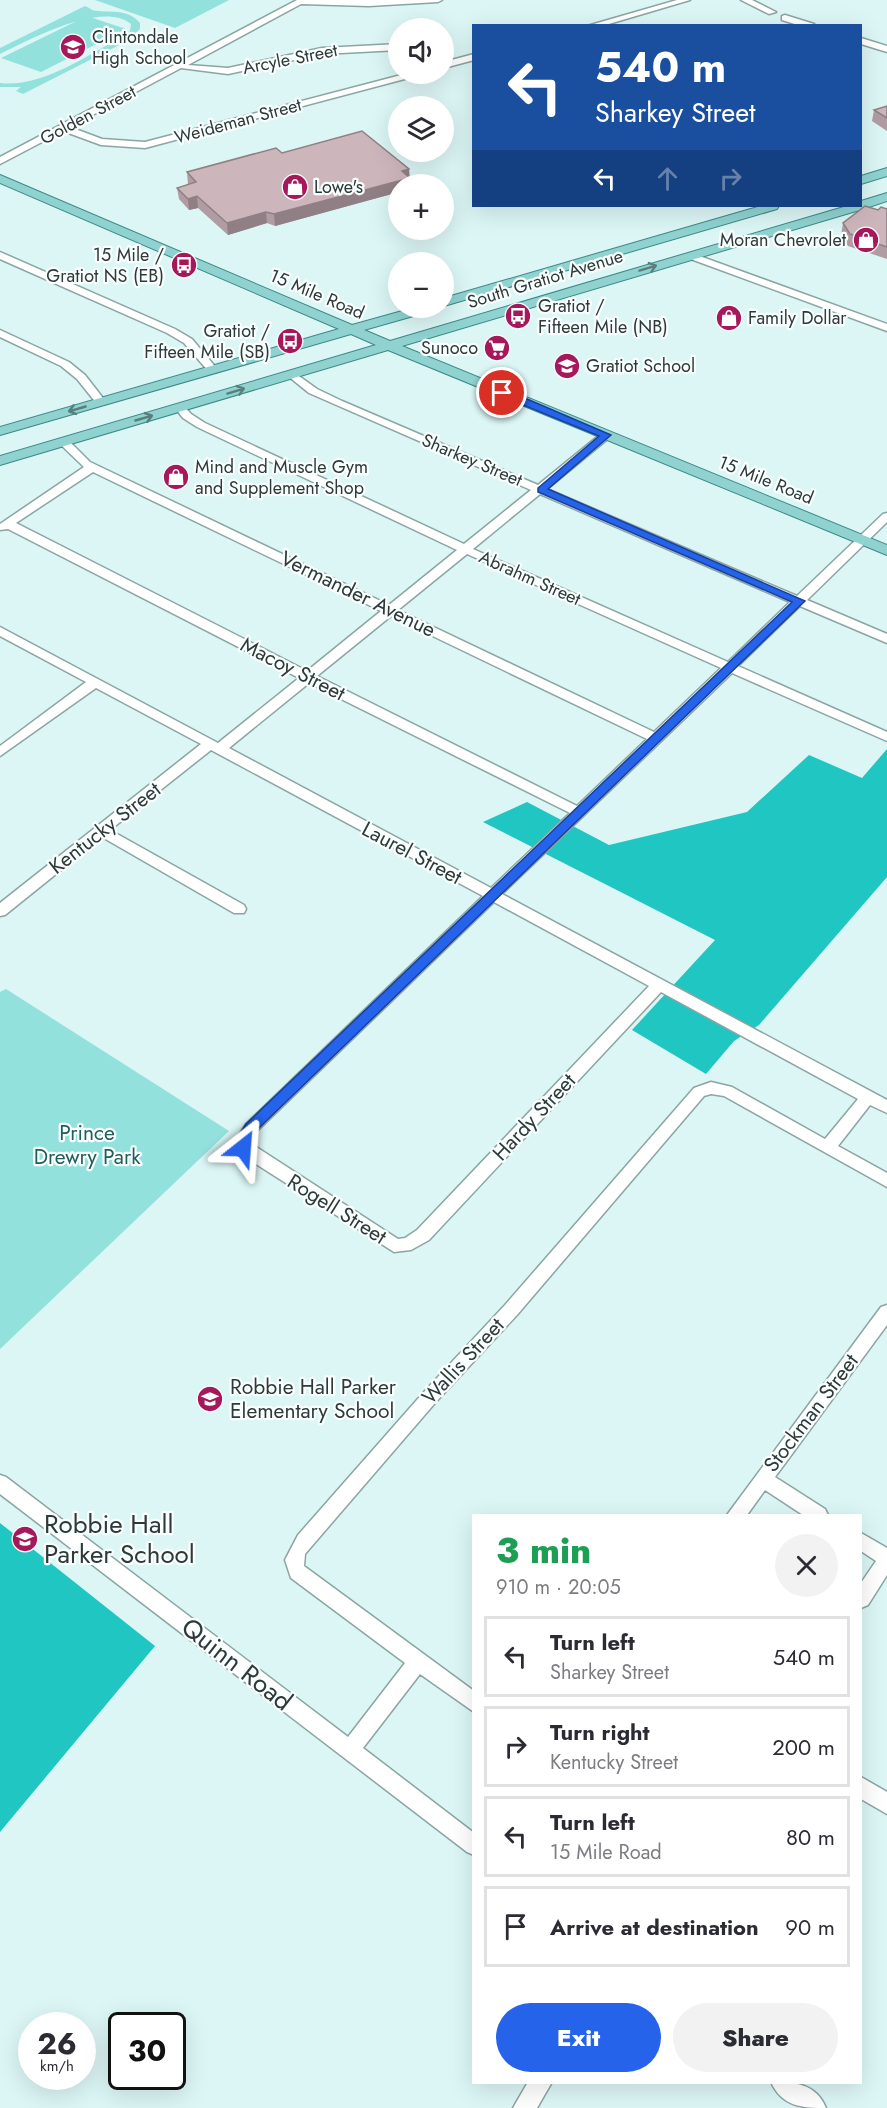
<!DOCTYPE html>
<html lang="en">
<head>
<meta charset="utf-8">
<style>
	:root { --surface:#fff; --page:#f2f2f3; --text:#2b2b33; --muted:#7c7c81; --line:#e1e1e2; --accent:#2563eb }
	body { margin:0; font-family:Jost,sans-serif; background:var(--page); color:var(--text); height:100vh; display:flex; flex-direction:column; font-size:22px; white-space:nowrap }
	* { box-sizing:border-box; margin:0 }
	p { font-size:20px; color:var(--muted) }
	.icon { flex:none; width:33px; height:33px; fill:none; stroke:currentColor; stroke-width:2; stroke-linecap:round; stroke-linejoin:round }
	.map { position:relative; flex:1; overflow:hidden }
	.sheet { position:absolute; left:472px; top:1514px; width:390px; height:570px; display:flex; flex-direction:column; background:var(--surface); border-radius:0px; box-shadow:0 6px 24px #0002 }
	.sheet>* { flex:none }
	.guide { position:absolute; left:472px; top:24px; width:390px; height:183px; border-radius:0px; box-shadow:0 6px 24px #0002; background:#1a4fa0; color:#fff; overflow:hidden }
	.fabs { position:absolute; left:388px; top:18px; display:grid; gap:12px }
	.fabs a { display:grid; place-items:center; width:66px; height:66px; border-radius:50%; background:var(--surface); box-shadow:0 6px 24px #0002; font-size:30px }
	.speed { position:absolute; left:18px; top:2012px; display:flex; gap:12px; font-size:30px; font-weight:700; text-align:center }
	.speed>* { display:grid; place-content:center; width:78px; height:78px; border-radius:50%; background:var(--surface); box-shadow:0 6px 24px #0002; line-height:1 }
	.speed small { font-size:15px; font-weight:400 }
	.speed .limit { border:3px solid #111; border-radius:9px; background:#fff; color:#111 }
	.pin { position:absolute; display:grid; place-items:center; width:51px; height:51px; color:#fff; margin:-26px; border:3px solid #fff; border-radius:50%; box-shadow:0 2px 6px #0007 }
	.me { position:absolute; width:66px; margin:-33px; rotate:28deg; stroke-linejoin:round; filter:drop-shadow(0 0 4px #0008) }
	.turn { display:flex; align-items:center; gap:21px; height:126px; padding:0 24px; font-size:27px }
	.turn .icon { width:78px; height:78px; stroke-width:2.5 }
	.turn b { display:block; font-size:42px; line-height:51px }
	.lanes { display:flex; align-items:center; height:57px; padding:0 24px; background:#0003; justify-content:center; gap:30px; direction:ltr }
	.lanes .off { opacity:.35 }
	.round { display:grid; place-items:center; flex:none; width:63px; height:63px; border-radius:32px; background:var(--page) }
	.summary { display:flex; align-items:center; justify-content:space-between; height:102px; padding:0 24px }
	h1 { font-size:36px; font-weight:800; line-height:45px; color:#1e9e55 }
	.primary-button { display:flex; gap:12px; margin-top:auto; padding:12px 24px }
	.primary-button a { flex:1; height:69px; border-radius:36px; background:var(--accent); color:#fff; font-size:24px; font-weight:800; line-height:69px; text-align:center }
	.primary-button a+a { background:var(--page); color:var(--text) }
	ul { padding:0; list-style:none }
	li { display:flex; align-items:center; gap:18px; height:81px; margin:0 12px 9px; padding:0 12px; border:3px solid var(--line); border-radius:0px }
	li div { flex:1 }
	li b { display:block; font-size:22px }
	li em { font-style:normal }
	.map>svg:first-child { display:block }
	.green { fill:#92e1dd }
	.forest { fill:#20c6c2 }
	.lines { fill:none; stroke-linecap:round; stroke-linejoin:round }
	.minor-casing { stroke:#8ba5a3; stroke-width:3 }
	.major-casing { stroke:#3d8987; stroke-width:2 }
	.minor { fill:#fff; fill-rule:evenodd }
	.major { fill:#8fd2d0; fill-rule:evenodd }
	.wall { fill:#b09ca2 }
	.shaded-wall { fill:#907f84 }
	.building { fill:#cdb5bc; stroke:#907f84; stroke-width:1.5 }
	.oneway { stroke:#5a7e7c }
	.route { fill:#2563eb; stroke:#184099; stroke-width:1.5 }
	.labels { text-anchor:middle; stroke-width:4.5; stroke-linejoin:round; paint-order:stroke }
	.far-poi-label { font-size:18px; fill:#2e3938; stroke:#f9fefe; text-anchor:start }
	.far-street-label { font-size:18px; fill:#2e3938; stroke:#f9fefe }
	.street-label { font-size:21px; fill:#2e3938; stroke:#f9fefe }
	.park-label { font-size:21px; fill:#215d5b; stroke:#f9fefe }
	.poi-label { font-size:21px; fill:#2e3938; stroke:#f9fefe; text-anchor:start }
	.near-poi-label { font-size:26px; fill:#2e3938; stroke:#f9fefe; text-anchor:start }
	.near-street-label { font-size:26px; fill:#2e3938; stroke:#f9fefe }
</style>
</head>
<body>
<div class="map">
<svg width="887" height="2108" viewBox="0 0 887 2108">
	<rect width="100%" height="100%" fill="#dbf6f5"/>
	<path class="green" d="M95,0h134l-54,28z
		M85,6c3,1 5,3 7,4 17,4 34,-3 48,13v6l-11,11 -106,54 -7,-3 5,-4h-21v-4c41,5 86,-27 122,-46l8,-6 1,-7c-29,-24 -102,16 -131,30v-6z
		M87,16l39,13 -85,43 -40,-14z
		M6,989l223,142 -229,218v-357z"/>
	<path class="forest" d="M887,749v128l-128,148 -25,16 -28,33 -74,-44 83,-90 -232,-118 44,-20 82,43 138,-33 62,-57 53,23z
		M0,1523l155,123 -155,186z"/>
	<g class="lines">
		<g class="minor-casing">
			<path id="minor" d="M297,0h145l-4,2 -69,4 -68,-2 -113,61 40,3 94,-20 77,-4v6l-77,4 -94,20 -47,-6 -111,59 32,12 43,3 260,-68h12l-1,2 -271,72 -44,-3 -38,-14 -63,33v-7z
				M677,0h13l-88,26h-15z
				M741,0h11l24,12 -7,2z
				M785,15l29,9 1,2h-14l-19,-6v-4z
				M861,38l26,8v6l-26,-8z
				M474,54v6l-30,8v-6z
				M0,252l175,77 17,10 26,31 -1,2h-8l-25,-29 -17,-10 -167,-74z
				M688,254h6l193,70v7l-199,-73z
				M0,330l69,32 16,13 21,27 -1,2h-8l-20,-25 -16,-13 -61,-29z
				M292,371l25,18 25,12 196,84 64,-52h8v4l-63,52 250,107 86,-82 4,-1v9l-80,78 80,34v9l-87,-37 -62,60 149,66v9l-155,-68 -230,221 385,206v13l-17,-8 -32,41 49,27v14l-163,-91 -13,-2 -7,2 -187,219 -82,88 -130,151 -1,12 170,125v21l-54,-38 -57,74 111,85v22l-7,-3 -467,-358v-19l6,2 342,260 57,-74 -114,-85 -6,-18 13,-25 125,-142 82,-88 189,-217 17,-6 21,5 93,52 33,-40 -197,-107 -232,248 -18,10 -17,2 -157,-100 -3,-10 12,-18 237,-228 -272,-146 -101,80 134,75 2,4 -2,4h-10l-132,-76 -97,78 -5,1v-13l201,-159 -105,-56 -96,68v-10l86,-64 -86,-46v-9l218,116 81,-65 -291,-149 -8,1v-6l84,-57 -24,-23v-4h8l22,22 299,143 68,-55 -260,-123 -14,-9 -8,-10 1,-2h8l7,8 14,9 259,121 67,-54 -222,-97 -21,-17v-4zM93,472l288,139 -74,60 -291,-148zM540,494l250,108 -62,60 -255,-113zM467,554l254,114 -67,64 -256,-122zM391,616l256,123 -70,67 -260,-130zM309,683l261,130 -79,75 -262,-140zM494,902l155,84 -232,244 -12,8 -7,1 -148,-96 6,-11z
				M887,1305v20l-112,152 50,32 3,6h-25l-38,-25 -18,25h-20l154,-208z
				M861,1533l26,15v27l-19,30 -7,3v-25l15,-22 -15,-10z
				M861,1777l26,15v22l-26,-15z
				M528,2082h24l-15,26h-24z
				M771,2082c23,0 45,1 55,26 -23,0 -44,-1 -55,-26z"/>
		</g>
		<g class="major-casing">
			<path id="major" d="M887,168v8l-26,8v-8z
				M0,175l352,150 61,-17h19l-1,3 -67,19 26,11 457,-135h14v-5l26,-8v8l-24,8 -461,137 485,199v10l-499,-205 -388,115v-9l376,-111 -25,-11 -351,101v-8l339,-98 -339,-146z
				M761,206h18l-2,3 -333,97v-8z"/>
		</g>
		<use href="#minor" class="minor"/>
		<use href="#major" class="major"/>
	</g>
	<path class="wall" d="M887,106v25l-15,-10 2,-11z
		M282,153l127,16 1,15h-11v8l-124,34 -8,-3 -39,12 -30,-27 -9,2 -10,-11 -2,-11 11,-3 -1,-13z
		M887,209v50l-39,-13 -7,-11 2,-12 35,-13z"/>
	<path class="shaded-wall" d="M409,169l1,15h-11v8l-124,34 -1,-12z
		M197,196l1,12 -9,2 -1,-11z
		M266,212l1,11 -39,12 -1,-12z"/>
	<path class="building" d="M887,106v12l-13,-8z
		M362,131l47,38 -7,2 8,7 -136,36 -8,-2 -39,11 -30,-27 -9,3 -11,-11 19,-6 -9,-10 89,-24 6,5z
		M865,206l13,4 3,-3 6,2v38l-37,-13 -7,-11z"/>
	<defs><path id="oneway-shaft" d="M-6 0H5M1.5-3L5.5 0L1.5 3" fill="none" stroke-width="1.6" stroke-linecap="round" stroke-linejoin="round" transform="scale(1.5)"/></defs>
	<g class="oneway">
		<use href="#oneway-shaft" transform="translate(648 268) rotate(-17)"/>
		<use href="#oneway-shaft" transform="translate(236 391) rotate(-17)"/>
		<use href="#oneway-shaft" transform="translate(77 409) rotate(164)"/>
		<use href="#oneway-shaft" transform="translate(144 418) rotate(-16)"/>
	</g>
	<path class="route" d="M499,390h7l105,45 -63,54 257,112 -549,530 -7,11 -1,10h-10l-3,-10 11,-18 546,-522 -254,-110v-4l61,-52 -100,-41z"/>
	<defs>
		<g id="school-disc" transform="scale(1.35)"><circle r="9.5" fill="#a5185b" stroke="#f9fefe"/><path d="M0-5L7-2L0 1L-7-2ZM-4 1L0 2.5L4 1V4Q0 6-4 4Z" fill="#fff"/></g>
		<g id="shop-disc" transform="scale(1.35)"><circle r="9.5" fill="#a5185b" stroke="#f9fefe"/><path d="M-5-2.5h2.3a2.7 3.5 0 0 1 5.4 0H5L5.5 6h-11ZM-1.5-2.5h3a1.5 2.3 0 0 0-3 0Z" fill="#fff"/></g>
		<g id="bus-disc" transform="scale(1.35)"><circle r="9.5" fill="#a5185b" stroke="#f9fefe"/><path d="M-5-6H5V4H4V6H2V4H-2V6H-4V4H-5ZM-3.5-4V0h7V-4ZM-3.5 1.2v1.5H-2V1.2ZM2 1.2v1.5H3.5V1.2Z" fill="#fff"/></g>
		<g id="supermarket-disc" transform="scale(1.35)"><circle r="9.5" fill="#a5185b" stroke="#f9fefe"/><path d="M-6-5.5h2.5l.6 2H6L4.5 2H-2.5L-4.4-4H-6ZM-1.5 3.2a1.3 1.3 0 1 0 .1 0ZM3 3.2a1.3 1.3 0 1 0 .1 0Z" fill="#fff"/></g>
	</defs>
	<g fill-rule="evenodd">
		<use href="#school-disc" x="73" y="47"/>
		<use href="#shop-disc" x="295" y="187"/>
		<use href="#shop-disc" x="866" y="240"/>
		<use href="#bus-disc" x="184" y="265"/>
		<use href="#bus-disc" x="518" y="316"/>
		<use href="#shop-disc" x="729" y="318"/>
		<use href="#bus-disc" x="290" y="341"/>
		<use href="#supermarket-disc" x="497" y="348"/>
		<use href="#school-disc" x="567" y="366"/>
		<use href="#shop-disc" x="176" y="477"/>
		<use href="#school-disc" x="210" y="1399"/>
		<use href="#school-disc" x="25" y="1539"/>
	</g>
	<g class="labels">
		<g class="far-poi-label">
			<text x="92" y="43">Clintondale<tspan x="92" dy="21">High School</tspan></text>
			<text x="314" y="193">Lowe's</text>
			<text x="846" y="246" text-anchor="end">Moran Chevrolet</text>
			<text x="164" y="261" text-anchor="end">15 Mile /<tspan x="164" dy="21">Gratiot NS (EB)</tspan></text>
			<text x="538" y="312">Gratiot /<tspan x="538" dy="21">Fifteen Mile (NB)</tspan></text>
			<text x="748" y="324">Family Dollar</text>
			<text x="270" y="337" text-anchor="end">Gratiot /<tspan x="270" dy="21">Fifteen Mile (SB)</tspan></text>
			<text x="478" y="354" text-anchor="end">Sunoco</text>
			<text x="586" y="372">Gratiot School</text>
			<text x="195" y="473">Mind and Muscle Gym<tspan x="195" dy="21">and Supplement Shop</tspan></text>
		</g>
		<g class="far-street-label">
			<text transform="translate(290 59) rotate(-11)" y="6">Arcyle Street</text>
			<text transform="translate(88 115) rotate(-28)" y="6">Golden Street</text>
			<text transform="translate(238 121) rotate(-15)" y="6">Weideman Street</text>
			<text transform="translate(545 279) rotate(-17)" y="6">South Gratiot Avenue</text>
			<text transform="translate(317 294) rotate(23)" y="6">15 Mile Road</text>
			<text transform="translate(472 460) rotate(23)" y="6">Sharkey Street</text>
			<text transform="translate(766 480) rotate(22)" y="6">15 Mile Road</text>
			<text transform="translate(530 578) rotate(24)" y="6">Abrahm Street</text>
		</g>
		<g class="street-label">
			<text transform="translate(358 594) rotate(26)" y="7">Vermander Avenue</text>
			<text transform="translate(293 669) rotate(27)" y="7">Macoy Street</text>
			<text transform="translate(105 828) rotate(-38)" y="7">Kentucky Street</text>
			<text transform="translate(412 853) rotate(28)" y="7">Laurel Street</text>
			<text transform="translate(534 1117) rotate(-47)" y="7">Hardy Street</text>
			<text transform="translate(337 1209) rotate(32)" y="7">Rogell Street</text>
			<text transform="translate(463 1361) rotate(-47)" y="7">Wallis Street</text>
			<text transform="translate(811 1413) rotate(-53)" y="7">Stockman Street</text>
		</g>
		<g class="park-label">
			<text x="87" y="1140">Prince<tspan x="87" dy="24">Drewry Park</tspan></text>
		</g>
		<g class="poi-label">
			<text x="230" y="1394">Robbie Hall Parker<tspan x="230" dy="24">Elementary School</tspan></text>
		</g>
		<g class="near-poi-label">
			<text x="44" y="1533">Robbie Hall<tspan x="44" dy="30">Parker School</tspan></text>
		</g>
		<g class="near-street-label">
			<text transform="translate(237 1664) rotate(38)" y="9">Quinn Road</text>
		</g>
	</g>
</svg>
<div class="fabs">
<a><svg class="icon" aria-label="sound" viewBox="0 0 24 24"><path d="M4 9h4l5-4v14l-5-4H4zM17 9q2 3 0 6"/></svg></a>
<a><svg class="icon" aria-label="layers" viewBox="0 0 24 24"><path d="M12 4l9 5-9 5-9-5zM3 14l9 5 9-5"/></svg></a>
<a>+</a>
<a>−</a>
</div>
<div class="speed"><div>26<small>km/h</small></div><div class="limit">30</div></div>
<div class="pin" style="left:502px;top:393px;background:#d93025"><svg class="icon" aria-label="arrive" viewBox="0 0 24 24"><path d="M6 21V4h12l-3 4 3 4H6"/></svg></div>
<svg class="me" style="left:243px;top:1148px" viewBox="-20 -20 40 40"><path d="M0-17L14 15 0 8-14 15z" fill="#2563eb" stroke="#fff" stroke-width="4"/></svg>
<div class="guide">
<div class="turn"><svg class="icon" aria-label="left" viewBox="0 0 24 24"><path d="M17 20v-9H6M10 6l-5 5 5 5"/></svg><div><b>540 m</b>Sharkey Street</div></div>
<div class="lanes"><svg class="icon" aria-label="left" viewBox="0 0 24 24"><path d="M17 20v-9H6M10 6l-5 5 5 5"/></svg><svg class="icon off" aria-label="ahead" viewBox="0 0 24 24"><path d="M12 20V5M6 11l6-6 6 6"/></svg><svg class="icon off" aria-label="right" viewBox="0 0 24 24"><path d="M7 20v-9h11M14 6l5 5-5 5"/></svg></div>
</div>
<section class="sheet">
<div class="summary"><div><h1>3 min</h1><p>910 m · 20:05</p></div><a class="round"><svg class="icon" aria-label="close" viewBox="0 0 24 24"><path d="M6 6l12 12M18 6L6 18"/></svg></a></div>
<ul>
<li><svg class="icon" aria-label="left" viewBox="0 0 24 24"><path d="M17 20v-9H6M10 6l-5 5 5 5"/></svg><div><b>Turn left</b><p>Sharkey Street</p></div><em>540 m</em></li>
<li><svg class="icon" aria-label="right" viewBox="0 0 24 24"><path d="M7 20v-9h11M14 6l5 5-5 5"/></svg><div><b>Turn right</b><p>Kentucky Street</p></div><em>200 m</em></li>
<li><svg class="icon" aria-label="left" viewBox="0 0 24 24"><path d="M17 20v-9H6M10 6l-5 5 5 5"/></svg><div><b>Turn left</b><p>15 Mile Road</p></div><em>80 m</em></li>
<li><svg class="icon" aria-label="arrive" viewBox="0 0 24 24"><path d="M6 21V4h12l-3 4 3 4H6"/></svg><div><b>Arrive at destination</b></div><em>90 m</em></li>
</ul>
<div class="primary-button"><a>Exit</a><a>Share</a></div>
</section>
</div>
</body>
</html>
